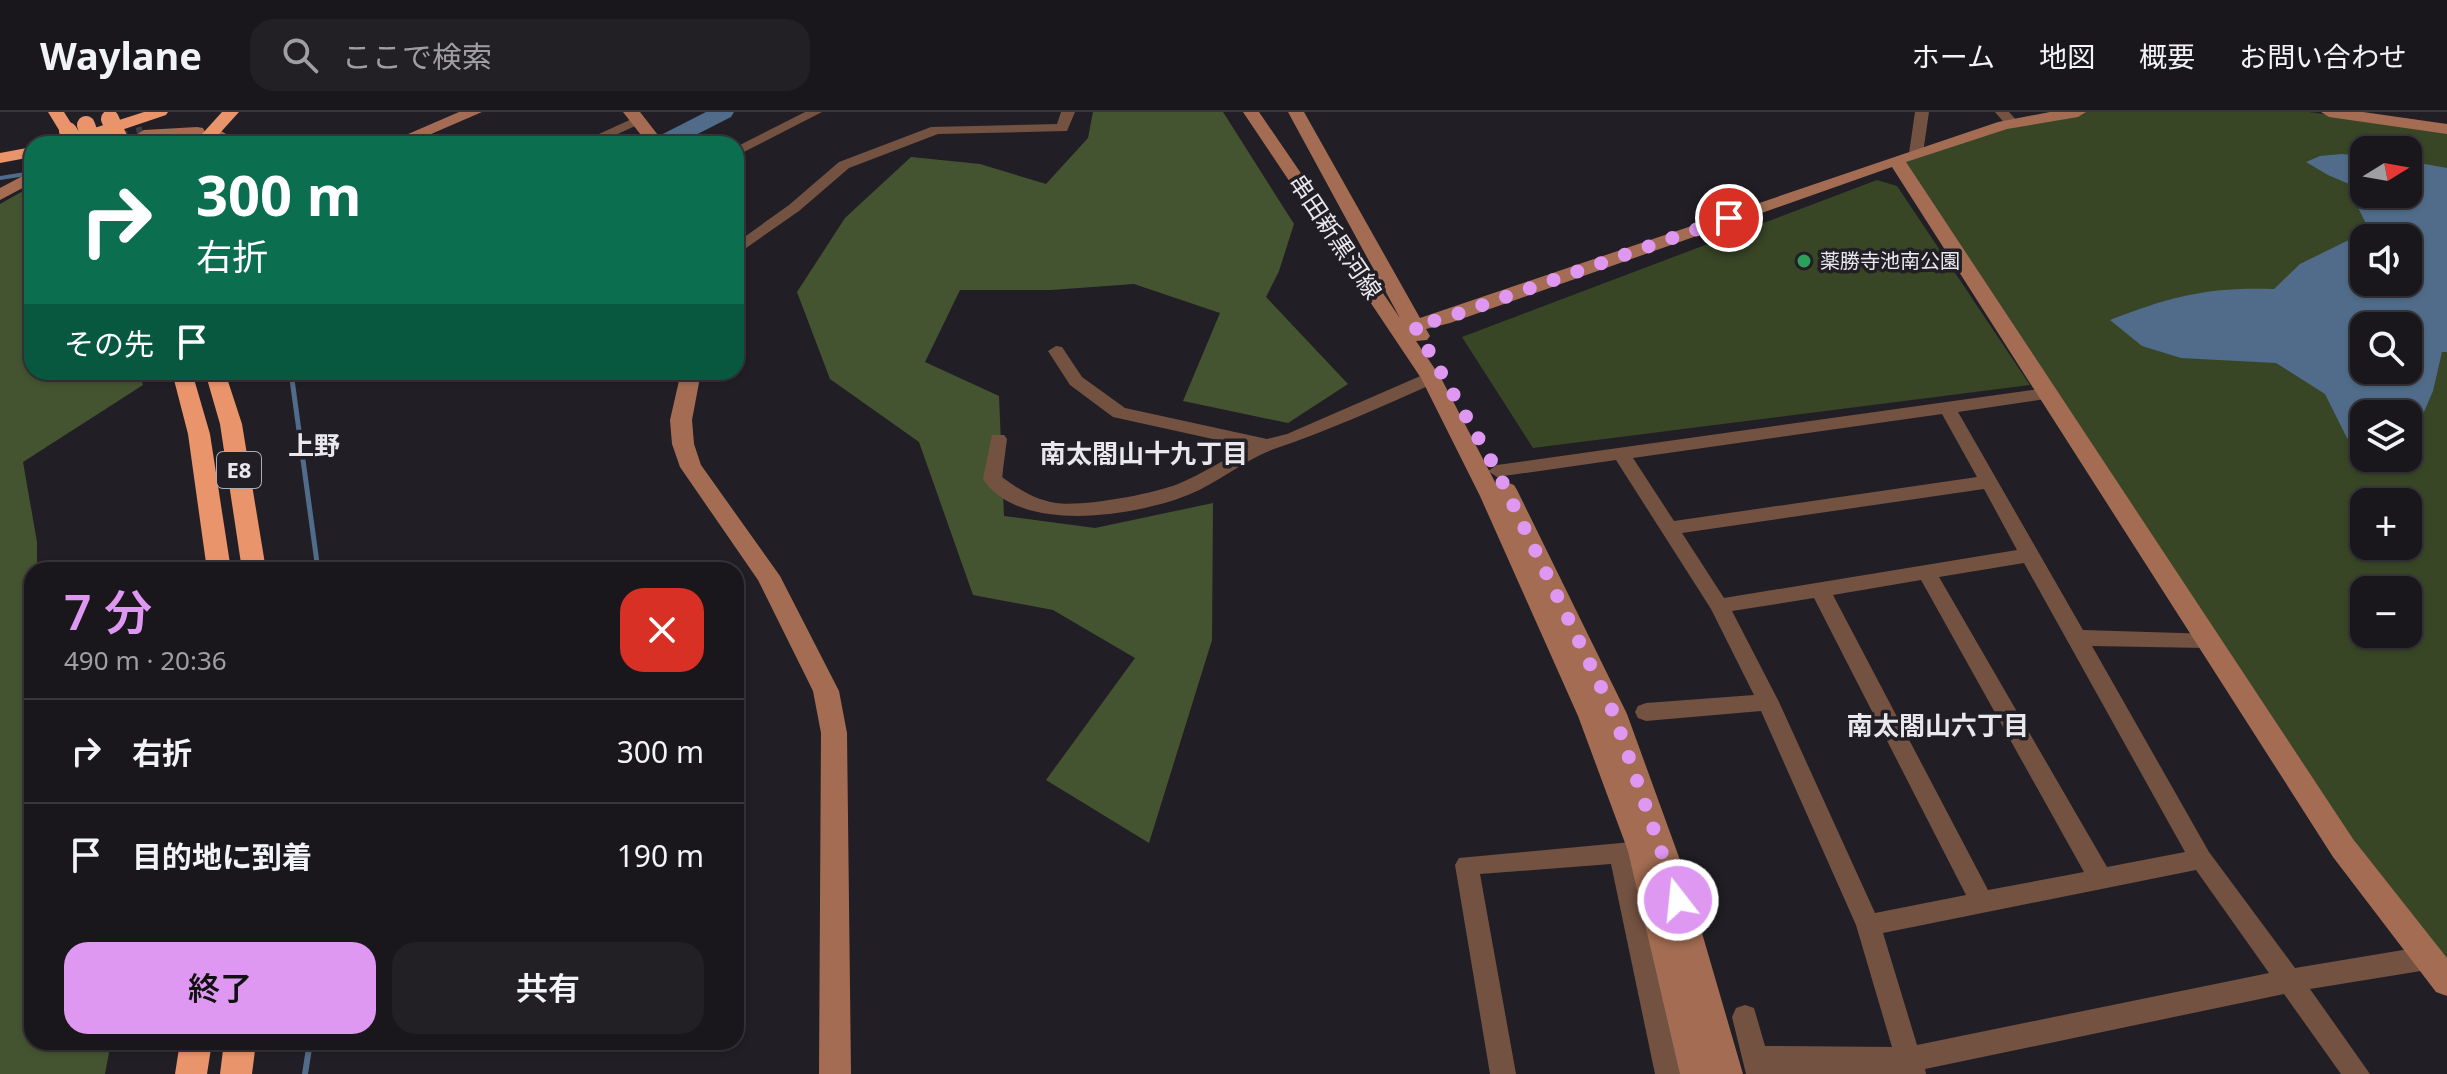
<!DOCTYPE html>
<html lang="ja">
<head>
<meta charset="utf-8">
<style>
	:root { --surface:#19171c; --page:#222025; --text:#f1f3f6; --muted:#9f9fa3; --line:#37363b; --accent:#de98f2 }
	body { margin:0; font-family:"Noto Sans","Noto Sans JP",sans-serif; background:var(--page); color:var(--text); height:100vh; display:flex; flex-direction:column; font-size:30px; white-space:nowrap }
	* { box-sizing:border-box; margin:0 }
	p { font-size:26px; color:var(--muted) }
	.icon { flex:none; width:44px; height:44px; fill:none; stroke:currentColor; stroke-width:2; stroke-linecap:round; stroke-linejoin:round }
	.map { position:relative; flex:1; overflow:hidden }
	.sheet { position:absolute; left:24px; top:450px; width:720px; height:488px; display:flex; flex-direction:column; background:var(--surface); border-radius:24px; box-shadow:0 2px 6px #0004,0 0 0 2px var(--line) }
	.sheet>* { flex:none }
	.guide { position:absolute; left:24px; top:24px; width:720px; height:244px; border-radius:24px; box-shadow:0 2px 6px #0004,0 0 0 2px var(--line); background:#0b6e4f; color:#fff; overflow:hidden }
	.needle { width:52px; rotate:79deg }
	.controls { position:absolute; left:2350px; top:24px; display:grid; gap:16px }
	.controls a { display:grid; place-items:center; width:72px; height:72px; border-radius:16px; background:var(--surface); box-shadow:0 2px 6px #0004,0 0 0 2px var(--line); font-size:40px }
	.pin { position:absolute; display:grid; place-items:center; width:68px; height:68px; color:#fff; margin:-34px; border:4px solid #fff; border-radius:50%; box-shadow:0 2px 8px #0007 }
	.me { position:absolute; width:88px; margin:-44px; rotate:344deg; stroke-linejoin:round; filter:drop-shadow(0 0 6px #0008) }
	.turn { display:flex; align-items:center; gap:28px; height:168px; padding:0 40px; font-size:36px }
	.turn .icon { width:104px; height:104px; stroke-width:2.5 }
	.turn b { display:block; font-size:56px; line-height:68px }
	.then { display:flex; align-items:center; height:76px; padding:0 40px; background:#0003; gap:16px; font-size:30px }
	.round { display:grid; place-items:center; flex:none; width:84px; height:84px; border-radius:24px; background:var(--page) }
	.overview { display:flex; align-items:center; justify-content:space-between; height:136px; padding:0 40px }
	h1 { font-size:48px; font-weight:600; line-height:60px; color:var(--accent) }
	.primary-button { display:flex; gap:16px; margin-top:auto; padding:16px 40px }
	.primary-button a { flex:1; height:92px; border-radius:24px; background:var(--accent); color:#111; font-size:32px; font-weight:600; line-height:92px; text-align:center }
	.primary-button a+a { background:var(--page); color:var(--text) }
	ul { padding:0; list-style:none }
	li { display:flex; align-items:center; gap:24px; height:104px; padding:0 40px; border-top:2px solid var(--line) }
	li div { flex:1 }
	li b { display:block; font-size:30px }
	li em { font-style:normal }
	header { display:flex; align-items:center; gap:48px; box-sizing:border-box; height:112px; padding:0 40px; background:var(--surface); border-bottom:2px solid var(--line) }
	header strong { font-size:38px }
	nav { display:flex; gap:44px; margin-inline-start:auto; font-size:28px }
	.search { width:560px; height:72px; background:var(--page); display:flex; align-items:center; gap:20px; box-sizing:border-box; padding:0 28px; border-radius:24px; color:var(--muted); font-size:30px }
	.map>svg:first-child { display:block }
	.green { fill:#384626; fill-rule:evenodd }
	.forest { fill:#445431 }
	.water { fill:#506c8a; fill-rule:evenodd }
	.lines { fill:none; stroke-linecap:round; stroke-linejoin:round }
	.stream-far2 { stroke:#506c8a; stroke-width:4 }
	.stream-far1 { stroke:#506c8a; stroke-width:5 }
	.stream { stroke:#506c8a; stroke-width:6 }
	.river { fill:#506c8a; fill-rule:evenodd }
	.secondary-tunnel { stroke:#3f3d43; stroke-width:18; stroke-dasharray:18 9; stroke-linecap:butt }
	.street { fill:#745242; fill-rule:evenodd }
	.secondary { fill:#a46d53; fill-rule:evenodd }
	.highway { fill:#ea946c; fill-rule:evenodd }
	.highway-bridge { stroke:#ea946c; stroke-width:18 }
	.route { stroke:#de98f2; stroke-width:14; stroke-dasharray:0 25.2 }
	.leisure-dot { fill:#2e9e5b; stroke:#211f25; stroke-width:3 }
	.labels { text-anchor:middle; stroke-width:7; stroke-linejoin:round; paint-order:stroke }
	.far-poi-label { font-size:20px; fill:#e9e8ec; stroke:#211f25; text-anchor:start }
	.shield { fill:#211f25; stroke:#adacb0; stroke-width:2 }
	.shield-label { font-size:22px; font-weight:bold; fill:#e9e8ec }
	.street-label { font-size:24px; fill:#e9e8ec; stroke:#211f25 }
	.neighbourhood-label { font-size:26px; font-weight:bold; fill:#e9e8ec; stroke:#211f25 }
</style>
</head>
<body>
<header>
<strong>Waylane</strong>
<div class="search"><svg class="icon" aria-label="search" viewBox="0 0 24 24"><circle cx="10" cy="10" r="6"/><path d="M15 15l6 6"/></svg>ここで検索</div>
<nav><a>ホーム</a><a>地図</a><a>概要</a><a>お問い合わせ</a></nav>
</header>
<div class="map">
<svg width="2447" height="962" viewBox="0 0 2447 962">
	<rect width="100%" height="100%" fill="#211f25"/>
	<path class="green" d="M2086,0h223l138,20v852l-551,-823 105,-35zM2364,38h44v44h-44zM2364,126h44v44h-44zM2364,214h44v44h-44zM2364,302h44v44h-44zM2364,390h44v44h-44zM2364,478h44v44h-44z
		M1877,68l20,6 133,199 -497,63 -71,-111z"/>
	<path class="forest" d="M1093,0h130l71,112 -15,47 -13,26 82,87 -60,39 -105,-22 37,-88 -86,-29 -83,6h-91l-35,72 74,34 5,120 91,12 118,-25 -1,137 -63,203 -103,-63 89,-122 -82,-48 -80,-15 -54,-153 -89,-63 -33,-87 48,-74 66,-61 69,7 66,20 42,-46z
		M32,74v186h107l4,13 -120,77 14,80v28h-5v472h79l-6,32h-105v-870z"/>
	<path class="water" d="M2342,42l22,2v38h44v-33l39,7v184h-5l-9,39 -25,58v-35h-44v32l-17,-8 -22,-44 -49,-31 -95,-5 -39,-12 -32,-26c62,-24 97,-33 164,-31l26,-25 69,-34 -15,-31 9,-9 -35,-15 -22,-13 14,-6zM2364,126h44v44h-44zM2364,214h44v44h-44z"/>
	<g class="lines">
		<path class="stream-far2" d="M140,32l49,-5 28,5
			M0,66l32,-5"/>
		<path class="stream-far1" d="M291,260l27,198"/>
		<path class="stream" d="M305,962l5,-32"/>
		<path class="river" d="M706,0h28l-3,5 -53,27h-28l3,-5z"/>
		<path class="secondary-tunnel" d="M112,32l32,-9"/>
		<path class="street" d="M805,0h17l-86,44v-9z
			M1061,0h14l-8,19 -129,3 -89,34 -50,43 -63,44v-12l53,-38 50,-43 92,-35 126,-3z
			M1915,0h14l-6,41 -7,4 -7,-4z
			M1995,0h14l10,11 -12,3z
			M634,6l12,3 -50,23h-19z
			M1056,234l6,1 20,30 43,31 142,31 20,-5 138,-60h12l3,4 -3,4c-54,24 -107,48 -163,67 -30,11 -56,34 -86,46 -53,21 -168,40 -205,-16l9,-44h12l3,4 -5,38c16,12 33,23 54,26 26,4 97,-9 122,-19 24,-10 47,-25 71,-37l-136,-30 -43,-32 -22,-34z
			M2046,276l9,6 -3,4 -94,14 125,218 130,4 3,6 -3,6 -7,2 -114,-2 117,206 86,116 132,-22 9,4 3,8 -3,8 -9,4 -117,19 60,85h-29l-57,-80 -359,75 1,5h-180l-14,-57 4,-9 9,-3 9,3 11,38 127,1 -36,-122 -95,-214 -115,10 -8,-3 -3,-6 3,-6 8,-3 108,-8 -43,-86 -95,-149 -119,17 -9,-6 9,-6zM1942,302l35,63 -303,44 -41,-63zM1984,377l33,61 -293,48 -42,-65zM2024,451l161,289 -78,15 -168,-290zM1921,468l163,292 -96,18 -155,-295zM1814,486l152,297 -91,18 -96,-211 -47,-91zM2196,758l73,103 -352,72 -34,-112z
			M1642,729l8,3 4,7 -4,7 -16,4 47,212h-26l-44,-210 -131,10 36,200h-26l-35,-209 4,-7z"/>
		<path class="secondary" d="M459,0h23l-74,32h-23z
			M623,0h17l25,32h-17z
			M1243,0h16l141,206 -112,-206h16l116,206 578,-196 52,-10h36l-8,5 -71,12 -101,33 447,677 94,119v38l-11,-4 -103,-135 -441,-690 -442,156 -24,6 4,7 -3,4 -11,1 25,37 56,108 9,-4 8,3 3,5 110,224 57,157 59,203h-63l-52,-223 -50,-135 -98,-220 -59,-118z
			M2321,0h42l84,12v10l-118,-17z
			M197,15l6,1 2,4 -2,4 -59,4 -8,-5 8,-5z
			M221,19l22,13c-11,0 -23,2 -30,-8z
			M32,59v12l-32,17v-12z
			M681,260h20l-9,48 2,24 7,21 79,111 59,115 8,42 4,341h-32l2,-341 -8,-42 -55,-111 -78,-113 -8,-23 -2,-24z"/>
		<path class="highway" d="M48,0h16l12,19 -2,4h-12z
			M144,0h24l-2,3 -86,29h-25l2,-4z
			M222,0h17l-29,32h-17z
			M32,35v10l-32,6v-10z
			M172,260h20l18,62 21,136h-24l-19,-136z
			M205,260h20l17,52 24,146h-24l-22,-146z
			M180,930h32l-5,32h-32z
			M224,930h32l-4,32h-32z"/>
		<path class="highway-bridge" d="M110,7l11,25
			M86,13l7,19
			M68,19l8,13"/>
	</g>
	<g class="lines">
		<path class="route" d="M1678,788l-64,-186 -117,-243 -83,-146 29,-6 286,-101"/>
	</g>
	<circle class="leisure-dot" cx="1804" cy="149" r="8"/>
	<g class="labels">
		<g class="far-poi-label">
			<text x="1820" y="156">薬勝寺池南公園</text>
		</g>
		<rect class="shield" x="217" y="340" width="44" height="36" rx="6"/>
		<g class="shield-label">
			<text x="239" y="366">E8</text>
		</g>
		<g class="street-label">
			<text transform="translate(1335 125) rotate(56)" y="8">串田新黒河線</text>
		</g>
		<g class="neighbourhood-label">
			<text x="314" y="343">上野</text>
			<text x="1144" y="351">南太閤山十九丁目</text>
			<text x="1938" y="623">南太閤山六丁目</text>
		</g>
	</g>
</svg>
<div class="controls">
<a><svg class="needle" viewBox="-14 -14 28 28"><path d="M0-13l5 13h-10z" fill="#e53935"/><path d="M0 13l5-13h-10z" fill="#9f9fa3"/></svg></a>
<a><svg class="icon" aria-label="sound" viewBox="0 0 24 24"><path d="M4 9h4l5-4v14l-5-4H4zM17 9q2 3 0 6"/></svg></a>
<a><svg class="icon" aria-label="search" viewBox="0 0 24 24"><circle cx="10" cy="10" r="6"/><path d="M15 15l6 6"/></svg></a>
<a><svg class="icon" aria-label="layers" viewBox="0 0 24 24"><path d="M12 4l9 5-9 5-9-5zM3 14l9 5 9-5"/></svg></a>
<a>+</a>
<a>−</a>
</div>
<div class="pin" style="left:1729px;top:106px;background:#d93025"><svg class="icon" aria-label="arrive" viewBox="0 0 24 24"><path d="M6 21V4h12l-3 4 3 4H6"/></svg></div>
<svg class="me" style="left:1678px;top:788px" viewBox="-20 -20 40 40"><circle r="17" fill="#de98f2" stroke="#fff" stroke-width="3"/><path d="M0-11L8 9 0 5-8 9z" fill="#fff"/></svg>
<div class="guide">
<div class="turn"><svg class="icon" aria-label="right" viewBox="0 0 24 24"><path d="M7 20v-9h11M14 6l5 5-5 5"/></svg><div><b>300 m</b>右折</div></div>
<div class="then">その先<svg class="icon" aria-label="arrive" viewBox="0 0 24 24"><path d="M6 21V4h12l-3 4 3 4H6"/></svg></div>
</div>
<section class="sheet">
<div class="overview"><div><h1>7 分</h1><p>490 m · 20:36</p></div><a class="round" style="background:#d93025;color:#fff"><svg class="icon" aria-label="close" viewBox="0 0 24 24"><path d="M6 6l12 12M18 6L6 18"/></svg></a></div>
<ul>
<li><svg class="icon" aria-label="right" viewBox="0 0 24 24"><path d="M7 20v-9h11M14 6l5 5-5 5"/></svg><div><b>右折</b></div><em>300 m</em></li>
<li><svg class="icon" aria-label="arrive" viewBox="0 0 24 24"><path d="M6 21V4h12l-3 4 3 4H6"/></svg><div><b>目的地に到着</b></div><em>190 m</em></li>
</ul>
<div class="primary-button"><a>終了</a><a>共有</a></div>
</section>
</div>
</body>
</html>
